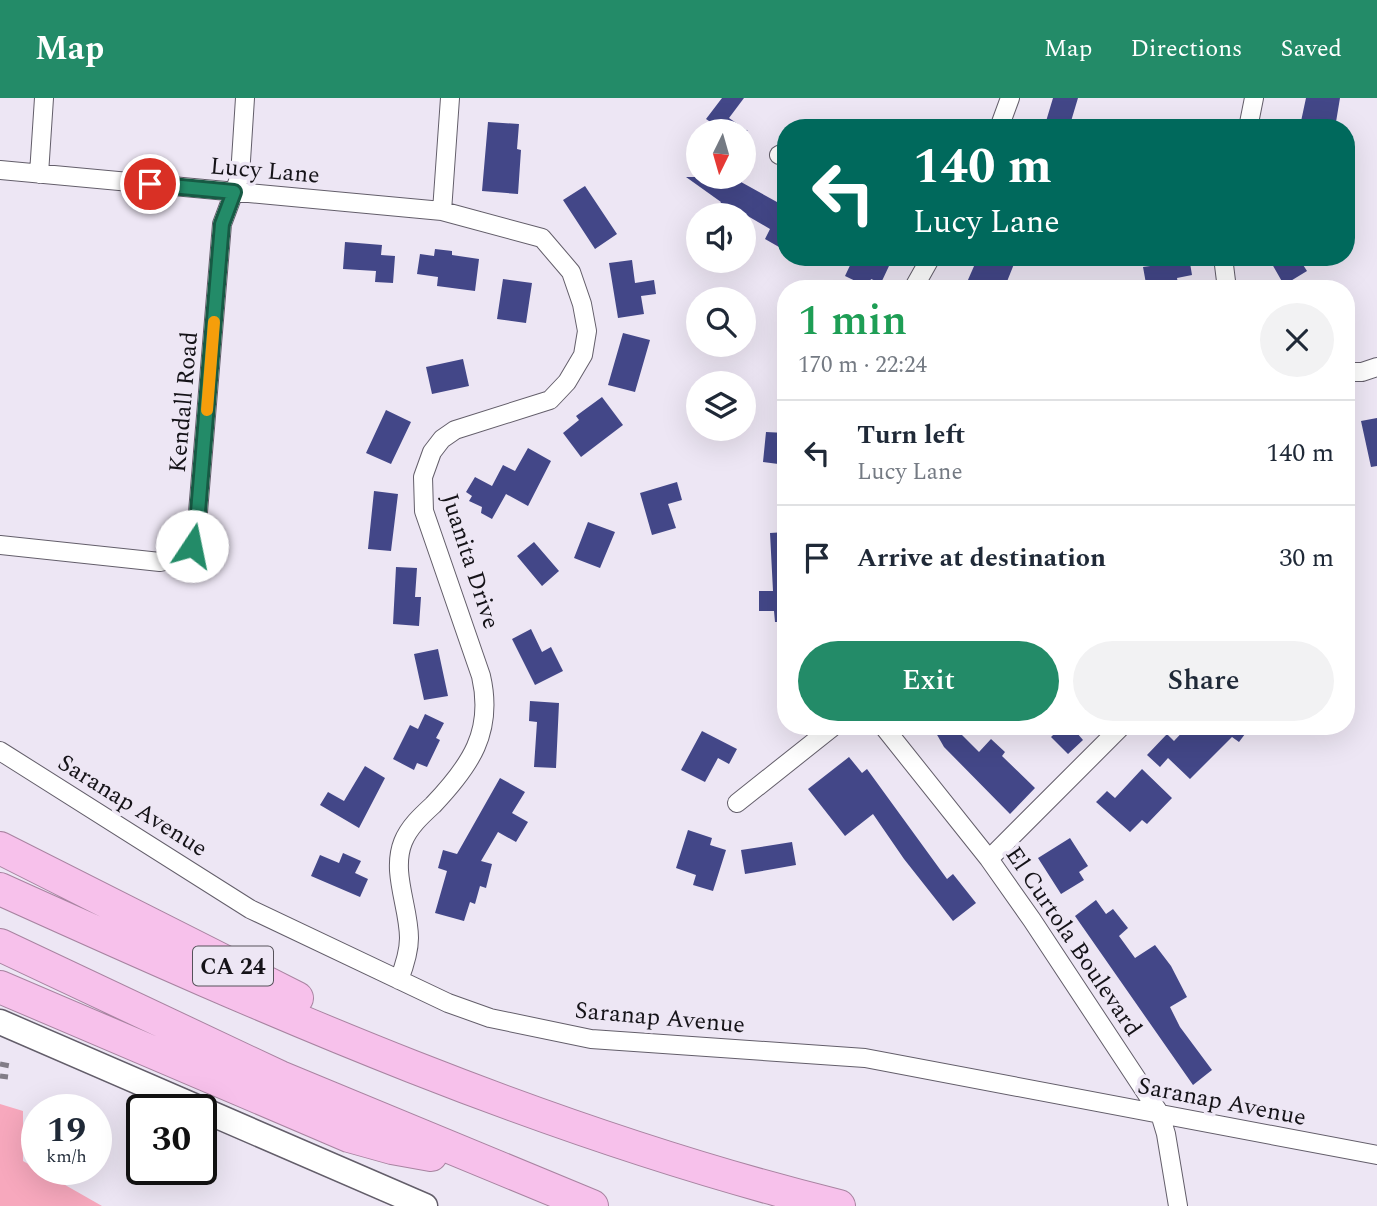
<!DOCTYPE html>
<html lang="en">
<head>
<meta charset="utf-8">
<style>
	:root { --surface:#fff; --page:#f2f2f3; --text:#1f2937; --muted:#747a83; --line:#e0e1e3; --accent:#238b68 }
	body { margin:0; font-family:Spectral,serif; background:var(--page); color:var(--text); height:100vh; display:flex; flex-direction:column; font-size:26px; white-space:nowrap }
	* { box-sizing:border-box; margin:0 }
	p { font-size:23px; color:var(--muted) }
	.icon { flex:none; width:38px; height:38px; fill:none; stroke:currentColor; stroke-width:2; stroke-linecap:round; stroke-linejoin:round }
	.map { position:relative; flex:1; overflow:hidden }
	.sheet { position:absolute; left:777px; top:182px; width:578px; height:455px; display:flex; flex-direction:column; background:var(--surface); border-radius:28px; box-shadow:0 7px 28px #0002 }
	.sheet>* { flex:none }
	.hud { position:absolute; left:777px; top:21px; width:578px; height:147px; border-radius:28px; box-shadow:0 7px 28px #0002; background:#00695c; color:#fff; overflow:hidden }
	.needle { width:46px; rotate:185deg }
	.controls { position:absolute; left:686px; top:21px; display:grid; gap:14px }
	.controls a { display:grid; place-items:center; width:70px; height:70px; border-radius:50%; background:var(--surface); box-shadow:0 7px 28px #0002; font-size:35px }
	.speed { position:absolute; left:21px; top:996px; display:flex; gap:14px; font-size:35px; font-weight:700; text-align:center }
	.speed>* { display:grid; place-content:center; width:91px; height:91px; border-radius:50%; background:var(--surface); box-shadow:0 7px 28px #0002; line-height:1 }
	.speed small { font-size:18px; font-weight:400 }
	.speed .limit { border:4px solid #111; border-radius:10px; background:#fff; color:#111 }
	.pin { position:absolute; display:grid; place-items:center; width:60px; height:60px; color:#fff; margin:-30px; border:4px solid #fff; border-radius:50%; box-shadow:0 2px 7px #0007 }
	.me { position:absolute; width:77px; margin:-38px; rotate:11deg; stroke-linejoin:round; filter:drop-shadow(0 0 5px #0008) }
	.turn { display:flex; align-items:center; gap:24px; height:147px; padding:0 21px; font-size:32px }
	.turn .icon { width:91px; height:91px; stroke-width:2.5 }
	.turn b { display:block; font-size:49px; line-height:60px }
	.round { display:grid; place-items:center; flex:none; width:74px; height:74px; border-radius:37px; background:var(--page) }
	.overview { display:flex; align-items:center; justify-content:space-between; height:119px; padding:0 21px }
	h1 { font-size:42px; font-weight:600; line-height:52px; color:#1e9e55 }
	.button { display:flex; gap:14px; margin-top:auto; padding:14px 21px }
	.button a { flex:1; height:80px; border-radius:42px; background:var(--accent); color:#fff; font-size:28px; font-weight:600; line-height:80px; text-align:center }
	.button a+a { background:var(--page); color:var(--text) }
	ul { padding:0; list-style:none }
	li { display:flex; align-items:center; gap:21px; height:105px; padding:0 21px; border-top:2px solid var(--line) }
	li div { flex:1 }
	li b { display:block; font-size:26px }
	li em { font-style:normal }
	header { display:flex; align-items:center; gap:42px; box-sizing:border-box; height:98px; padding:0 35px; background:var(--accent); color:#fff }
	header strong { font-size:33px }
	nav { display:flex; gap:38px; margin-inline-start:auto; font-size:24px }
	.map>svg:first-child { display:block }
	.green { fill:#f7a8bd }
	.building { fill:#434788 }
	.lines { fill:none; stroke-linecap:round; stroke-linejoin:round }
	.street-casing { stroke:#635e6a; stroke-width:20 }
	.secondary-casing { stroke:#635e6a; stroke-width:27 }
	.highway-casing { stroke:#a884a1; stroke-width:34 }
	.street { stroke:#fff; stroke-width:18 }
	.secondary { stroke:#fff; stroke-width:24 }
	.highway { stroke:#f7c1eb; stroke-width:32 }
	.rail { stroke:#827d87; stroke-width:5; stroke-dasharray:9 9; stroke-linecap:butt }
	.route-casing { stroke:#175a44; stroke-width:18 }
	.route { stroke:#238b68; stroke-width:12 }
	.slow { stroke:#f59e0b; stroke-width:12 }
	.labels { text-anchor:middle; stroke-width:7; stroke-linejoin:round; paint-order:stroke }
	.shield { fill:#ede6f4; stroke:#56525a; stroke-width:2 }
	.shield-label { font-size:23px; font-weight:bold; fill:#151318 }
	.street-label { font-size:24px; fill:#151318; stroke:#ede6f4 }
</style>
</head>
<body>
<header>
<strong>Map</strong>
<nav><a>Map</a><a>Directions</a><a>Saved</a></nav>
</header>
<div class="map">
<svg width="1377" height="1108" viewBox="0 0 1377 1108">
	<rect width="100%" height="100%" fill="#ede6f4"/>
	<path class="green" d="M0,1006l23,7v50l79,45h-102z"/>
	<path class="building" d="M722,0h22l-15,20 19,13h-24l-18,-12z
		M1053,0h25l-9,30h-25z
		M1306,0h34l-5,30 -35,-2z
		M488,24l31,2 -2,25 4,1 -3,44 -36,-3z
		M686,79h46l54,30v44l-21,-12 5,-10 -24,-14h-32l7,-13z
		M585,88l32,48 -22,15 -32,-49z
		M345,144l37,3 -1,10 14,1 -2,27 -18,-1 1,-11 -33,-2z
		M435,151l17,2v4l27,4 -4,32 -38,-5 1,-9 -21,-3 3,-20 14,2z
		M854,159h34l-3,7 4,2 -8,17 -10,-4 -3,8 -23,-11z
		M978,159h21l15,7 -10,25h-40z
		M1171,159h18l3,18 -15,3 2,11h-32l-4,-22 29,-4z
		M1268,159h30l9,14 -23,14z
		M632,162l3,23 19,-3 2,14 -15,2 3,18 -26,4 -9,-55z
		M503,181l29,4 -6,40 -29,-4z
		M623,235l27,7 -15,52 -27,-7z
		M463,261l6,27 -37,8 -6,-27z
		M602,299l21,28 -42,32 -18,-24 16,-13 -3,-4z
		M386,312l25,12 -20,42 -25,-11z
		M1377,320v48l-6,1 -10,-46z
		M766,334l20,1v32l-23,-3z
		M528,350l23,13 -23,45 -22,-12 -14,25 -11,-6 1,-6 -13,-6 3,-5 -6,-4 9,-15 17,9 11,-21 12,6z
		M677,384l5,18 -14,4 8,24 -24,7 -12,-42z
		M374,393l24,3 -7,57 -23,-2z
		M588,424l27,10 -15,36 -26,-10z
		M786,434v90h-11l-1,-11h-15v-20h14l-3,-58z
		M534,444l25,29 -17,15 -25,-30z
		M396,469l21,1 -2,29h6l-2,29 -26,-2z
		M531,531l11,23 9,-5 12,24 -28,14 -23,-46z
		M438,551l10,47 -24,4 -10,-46z
		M530,603l29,2 -3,65 -22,-1 3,-45 -8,-1z
		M425,616l19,9 -8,15 4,2 -13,27 -10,-4 -3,7 -21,-11 17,-34 8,4z
		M932,628h21l26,26 12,-13 14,13 -3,4 33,32 -25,26 -66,-67z
		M1062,628h9l12,14 -15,14 -17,-17z
		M1188,628h63l-12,16 -7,-5 -42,42 -22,-21 -8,9 -13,-12 20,-21 7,7z
		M702,633l35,18 -8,15 -11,-6 -13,24 -24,-12z
		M849,659l13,16 5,-4 80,110 6,-5 23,29 -23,18 -49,-62 -31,-45 -28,22 -37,-47z
		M365,668l20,12 -26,50 -39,-23 8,-13 16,9z
		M1142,671l30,29 -25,26 -5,-4 -12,12 -34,-30 11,-11 8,7z
		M500,680l25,14 -13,21 16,9 -12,20 -18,-10 -17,29 11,3 -6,24 -6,-2 -5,18 -5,-2 -6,19 -29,-8 12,-42 -9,-3 5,-18 14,4z
		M688,732l24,8 -2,7 16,5 -13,41 -20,-6 3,-10 -20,-7z
		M1070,740l18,28 -9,6 5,8 -23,14 -23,-36z
		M792,744l4,23 -51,9 -4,-24z
		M343,755l18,8 -6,12 13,6 -8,18 -49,-21 9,-21 19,8z
		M1096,802l10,14 7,-5 15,19 -9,8 16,22 20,-13 16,21 16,31 -17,10 10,20 32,43 -19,15 -118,-169z"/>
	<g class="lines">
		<g class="street-casing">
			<path id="street" d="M999,30l11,-30
				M1248,30l6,-30
				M779,57l7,-3
				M0,72l442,41 100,27 29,34 11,32 5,27 -4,24 -16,27 -17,18 -95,30 -13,9 -10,13 -9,25 1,34 57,165c13,56 -11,90 -48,129 -12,11 -24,22 -30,37 -12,30 6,65 6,96 0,15 -5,29 -10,42
				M39,76l5,-76
				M442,113l8,-113
				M1223,159l4,32
				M913,191l18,-32
				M1346,274h16l15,-5
				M0,447l160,17c18,-3 29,-9 36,-26l26,-312 18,-48 5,-78
				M883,628l106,133 43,61 128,194 6,20 12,72
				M0,653l250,158 198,94 42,15 101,21 274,19 512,97
				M737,705l97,-77
				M989,761l133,-133"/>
		</g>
		<g class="secondary-casing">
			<path id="secondary" d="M0,924l425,184"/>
		</g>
		<g class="highway-casing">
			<path id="highway" d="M0,750l297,150
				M0,791c272,123 548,245 839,317
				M0,847l280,132 312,129
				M0,889l349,149 43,12 39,7"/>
		</g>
		<use href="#street" class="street"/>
		<use href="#secondary" class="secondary"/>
		<use href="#highway" class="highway"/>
		<path class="rail" d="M0,966l10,2
			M0,978l8,1"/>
	</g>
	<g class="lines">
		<g class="route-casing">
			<path id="route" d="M150,86l84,8 -12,32 -26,312 -4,10"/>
		</g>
		<use href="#route" class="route"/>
		<path class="slow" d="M207,312l7,-88"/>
	</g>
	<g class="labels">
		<rect class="shield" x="193" y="848.5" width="80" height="39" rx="5"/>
		<g class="shield-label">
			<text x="233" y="876">CA 24</text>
		</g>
		<g class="street-label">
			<text transform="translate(265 72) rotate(5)" y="8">Lucy Lane</text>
			<text transform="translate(183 304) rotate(-85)" y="8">Kendall Road</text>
			<text transform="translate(471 463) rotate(72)" y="8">Juanita Drive</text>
			<text transform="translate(133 707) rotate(32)" y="8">Saranap Avenue</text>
			<text transform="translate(1074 843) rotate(56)" y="8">El Curtola Boulevard</text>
			<text transform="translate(660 919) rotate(5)" y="8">Saranap Avenue</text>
			<text transform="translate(1222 1003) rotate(11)" y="8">Saranap Avenue</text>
		</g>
	</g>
</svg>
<div class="controls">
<a><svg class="needle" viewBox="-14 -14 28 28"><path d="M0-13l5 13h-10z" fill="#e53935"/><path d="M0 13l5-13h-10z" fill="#747a83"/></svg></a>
<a><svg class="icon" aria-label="sound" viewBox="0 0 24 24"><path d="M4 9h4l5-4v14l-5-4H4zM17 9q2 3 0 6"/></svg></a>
<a><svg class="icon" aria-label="search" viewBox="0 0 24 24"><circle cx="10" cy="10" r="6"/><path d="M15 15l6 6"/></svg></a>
<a><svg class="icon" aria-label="layers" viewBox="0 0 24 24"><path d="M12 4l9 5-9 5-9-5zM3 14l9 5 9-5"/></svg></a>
</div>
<div class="speed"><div>19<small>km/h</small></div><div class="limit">30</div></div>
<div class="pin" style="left:150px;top:86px;background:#d93025"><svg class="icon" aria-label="arrive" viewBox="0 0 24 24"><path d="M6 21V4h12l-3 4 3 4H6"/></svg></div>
<svg class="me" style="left:192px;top:448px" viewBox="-20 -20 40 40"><circle r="19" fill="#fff"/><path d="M0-13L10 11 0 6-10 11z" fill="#238b68"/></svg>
<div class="hud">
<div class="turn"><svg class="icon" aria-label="left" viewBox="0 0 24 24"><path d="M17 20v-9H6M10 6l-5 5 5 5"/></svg><div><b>140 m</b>Lucy Lane</div></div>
</div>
<section class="sheet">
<div class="overview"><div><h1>1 min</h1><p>170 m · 22:24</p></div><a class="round"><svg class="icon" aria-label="close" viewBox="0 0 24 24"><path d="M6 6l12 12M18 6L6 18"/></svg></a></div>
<ul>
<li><svg class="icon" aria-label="left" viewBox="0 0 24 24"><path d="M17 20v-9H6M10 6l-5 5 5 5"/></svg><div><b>Turn left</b><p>Lucy Lane</p></div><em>140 m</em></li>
<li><svg class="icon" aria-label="arrive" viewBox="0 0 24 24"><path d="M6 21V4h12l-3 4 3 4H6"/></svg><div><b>Arrive at destination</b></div><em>30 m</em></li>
</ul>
<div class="button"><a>Exit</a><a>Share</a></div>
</section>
</div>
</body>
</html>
